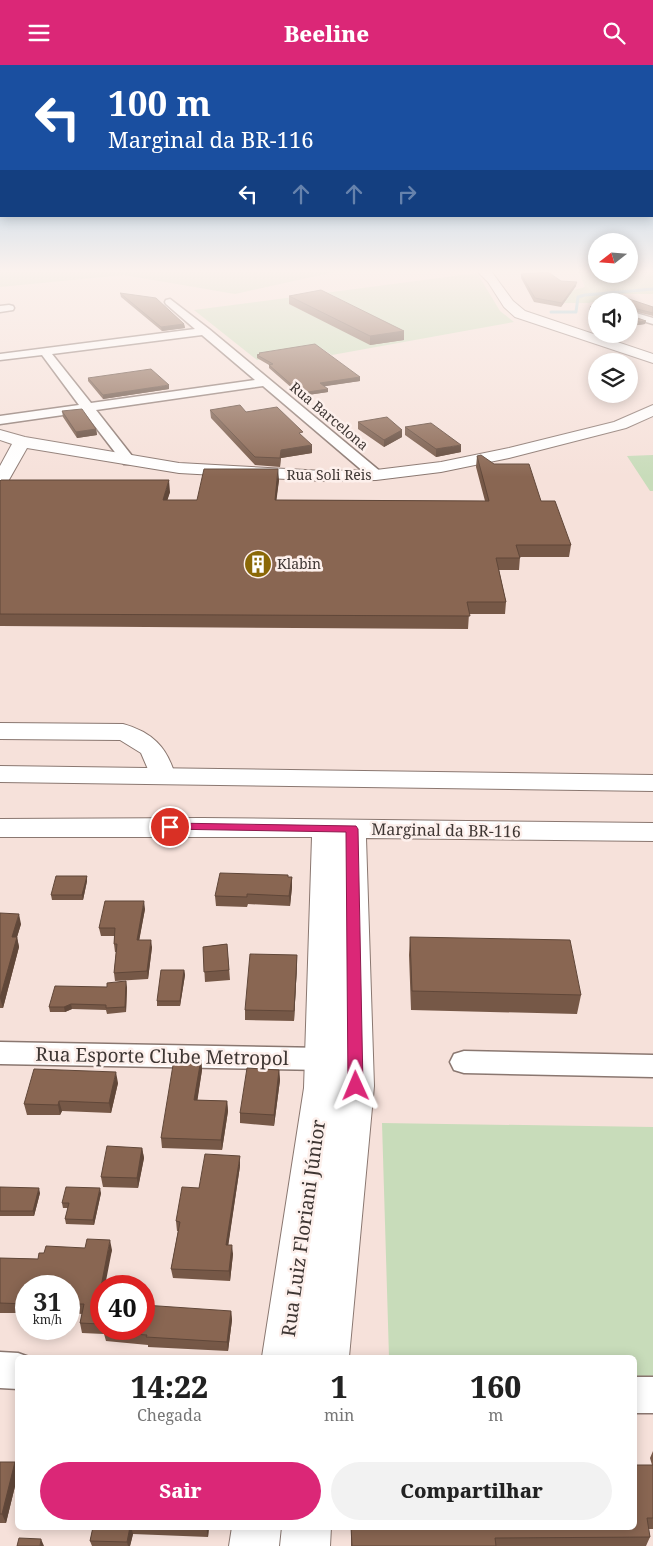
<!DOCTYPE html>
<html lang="pt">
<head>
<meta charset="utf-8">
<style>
	:root { --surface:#fff; --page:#f2f2f2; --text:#222; --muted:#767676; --accent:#db2777 }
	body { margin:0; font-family:"Noto Serif",serif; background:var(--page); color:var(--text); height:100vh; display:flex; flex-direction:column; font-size:19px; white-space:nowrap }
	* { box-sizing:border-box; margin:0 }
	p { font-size:16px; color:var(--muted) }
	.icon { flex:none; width:28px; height:28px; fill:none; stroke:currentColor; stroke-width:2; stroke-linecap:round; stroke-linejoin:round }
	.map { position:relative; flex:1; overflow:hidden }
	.panel { position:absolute; left:15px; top:1290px; width:622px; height:175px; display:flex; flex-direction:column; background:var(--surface); border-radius:8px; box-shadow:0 2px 12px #0003 }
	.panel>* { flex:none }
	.guide { position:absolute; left:0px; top:0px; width:654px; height:152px; box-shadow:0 2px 12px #0003; background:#1a4fa0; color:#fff; overflow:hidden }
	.needle { width:32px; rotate:253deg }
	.buttons { position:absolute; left:588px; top:168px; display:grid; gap:10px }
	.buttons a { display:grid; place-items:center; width:50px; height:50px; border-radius:50%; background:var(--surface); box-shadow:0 2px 12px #0003; font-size:25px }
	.speed { position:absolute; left:15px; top:1210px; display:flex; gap:10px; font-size:25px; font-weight:700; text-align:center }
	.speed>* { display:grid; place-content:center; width:65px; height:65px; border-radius:50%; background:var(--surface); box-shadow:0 2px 12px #0003; line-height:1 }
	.speed small { font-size:12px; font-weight:400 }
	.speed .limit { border:8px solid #d22; background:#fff; color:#111 }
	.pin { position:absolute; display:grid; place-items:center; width:42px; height:42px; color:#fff; margin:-21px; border:2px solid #fff; border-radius:50%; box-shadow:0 1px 5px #0007 }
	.me { position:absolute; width:55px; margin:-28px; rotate:359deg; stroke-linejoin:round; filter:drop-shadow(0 0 4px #0008) }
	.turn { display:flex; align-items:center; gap:18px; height:105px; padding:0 25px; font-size:22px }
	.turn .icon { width:65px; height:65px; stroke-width:2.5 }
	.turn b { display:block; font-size:35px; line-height:42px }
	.lanes { display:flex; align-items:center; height:48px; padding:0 25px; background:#0003; justify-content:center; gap:25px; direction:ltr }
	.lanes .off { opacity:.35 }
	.eta { display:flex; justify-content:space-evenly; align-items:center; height:85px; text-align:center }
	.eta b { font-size:30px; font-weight:800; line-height:35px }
	.cta { display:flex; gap:10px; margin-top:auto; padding:10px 25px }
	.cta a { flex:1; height:58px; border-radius:30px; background:var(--accent); color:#fff; font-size:20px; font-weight:800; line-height:58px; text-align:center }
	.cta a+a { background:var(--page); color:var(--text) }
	header { display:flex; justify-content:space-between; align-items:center; height:65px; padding:0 25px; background:var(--accent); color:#fff; font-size:22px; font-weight:800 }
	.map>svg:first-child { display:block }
	.green { fill:#c8dcba }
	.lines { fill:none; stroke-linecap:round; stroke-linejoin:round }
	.stream { stroke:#97c9d6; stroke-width:3 }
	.street-casing { stroke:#8a7770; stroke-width:3 }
	.secondary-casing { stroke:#8a7770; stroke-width:2 }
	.highway-casing { stroke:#8a7770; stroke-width:2 }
	.street { fill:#fff; fill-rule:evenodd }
	.secondary { fill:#fff; fill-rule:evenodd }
	.highway { fill:#fff; fill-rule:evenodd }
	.wall { fill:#765847 }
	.shaded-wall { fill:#604739 }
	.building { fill:#896652; stroke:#604739 }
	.route { fill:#db2777; stroke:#8e194d }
	.labels { text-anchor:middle; stroke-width:5; stroke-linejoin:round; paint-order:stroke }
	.far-street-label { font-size:14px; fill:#3e3633; stroke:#fdf0ec }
	.far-poi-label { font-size:14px; fill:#3e3633; stroke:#fdf0ec; text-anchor:start }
	.street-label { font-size:16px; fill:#3e3633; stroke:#fdf0ec }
	.near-street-label { font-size:19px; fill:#3e3633; stroke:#fdf0ec }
</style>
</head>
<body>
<header><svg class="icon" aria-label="menu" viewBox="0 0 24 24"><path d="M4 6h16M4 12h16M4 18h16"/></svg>Beeline<svg class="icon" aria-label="search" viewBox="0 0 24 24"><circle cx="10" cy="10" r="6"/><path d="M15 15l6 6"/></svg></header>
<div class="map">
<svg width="653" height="1481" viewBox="0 0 653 1481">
	<rect width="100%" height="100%" fill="#f6e1da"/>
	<path class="green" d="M0,204h348l-113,25 -111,-19 -124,12z
		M577,204h19v5h33v-5h24v25h-31l-33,9h-25l2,-11 19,-5z
		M477,208l23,38 14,11 -182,33 -11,-7 -64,12 -63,-50z
		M653,390v36h-3l-23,-35z
		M382,1058l271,4v252h-18v-22h-246z"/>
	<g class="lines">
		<path class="stream" d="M551,247h25l2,-15 7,-2 68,-6"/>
		<g class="street-casing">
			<path id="street" d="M170,234l39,30 172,143 2,3 -2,3h-10l-108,-92 -167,24 40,51 -2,3h-10l-40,-52 -84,12v-8l79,-11 -37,-50 -42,5v-6l195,-25 -29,-25 -1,-2 1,-2zM202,270l53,45 -164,23 -39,-49z
				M9,240l4,1 1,2 -1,2 -13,2v-6z
				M629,246l24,7v6l-24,-7z
				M0,977l324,6 10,3 4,8 -4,8 -10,3 -324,-6z
				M464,986l189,4v22l-189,-4 -10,-3 -4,-8 4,-8z
				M0,1287l18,1 11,4h-11v32l-18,-1z
				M635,1312h18v36h-18z"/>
		</g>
		<g class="secondary-casing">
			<path id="secondary" d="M475,204h14l2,2 22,30 12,10 128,43v9l-138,-46 -11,-10 -16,-25z
				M653,340v11l-27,12 -117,30 -68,14 -65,8 -52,1 -145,-8 -152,-25 -21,37 -6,1v-20l12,-22 -12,-4v-10l25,7 154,26 145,8 52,-1 65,-8 68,-14 105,-26z
				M0,658l123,1c29,8 44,23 52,51l-4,6 -9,2 -9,-2 -12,-28 -21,-13 -120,-1z
				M202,753l451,5v18l-287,-3 8,248 -25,271h-87l42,-269 8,-251h-312v-18z
				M232,1462h49l-2,19h-50z
				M282,1462h49l-1,19h-50z"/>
		</g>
		<g class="highway-casing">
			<path id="highway" d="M0,701l653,9v16l-653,-9z"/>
		</g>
		<use href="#street" class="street"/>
		<use href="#secondary" class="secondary"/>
		<use href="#highway" class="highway"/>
	</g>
	<path class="wall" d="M521,209l40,7 15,5 -15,21 -27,-5 -13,-24z
		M120,228l64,31 1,4 -23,3 -41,-34z
		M289,231l115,35v9l-34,5 -81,-41z
		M629,236l24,6v9l-24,-6z
		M596,240v7l-7,-2 1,-3z
		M629,250l16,9 -7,1 -9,-3z
		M259,288l101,24v4l-36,5 4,6 -27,4 -32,-28v-3l-12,-7v-3l2,-1z
		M88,313l81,11 -66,10 -15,-18z
		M210,345l36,2 57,25 9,16 -31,5 -1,9 -25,-2 -44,-47z
		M62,346l34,18 1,6 -20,3 -14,-21z
		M358,357l44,8v7l-18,10 -26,-18z
		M405,362l56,25 -25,5 -31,-22z
		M477,391l64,45 30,44 -2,12h-49l-1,13h-20l7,32 -1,12h-36l-1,15 -468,-3v-145l170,11 -3,8h30l82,-20 -3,20 209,1 -9,-34z
		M87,811v5l-4,19h-31l-1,-5z
		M288,812h4v10l-2,19 -42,-2 -1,3 -31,-1 -1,-10z
		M145,844l-6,31 13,7 -4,32 -33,2 -1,-8 2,-21h-1l-1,-8v-8h-13l-2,-8z
		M0,848l21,11 -4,13 2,10 -16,61h-3z
		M410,872l171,58 -4,19 -166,-4 -2,-55z
		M227,879l3,36 -25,2 -2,-35z
		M297,890v10l-3,56 -49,-1v-10z
		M184,905l1,5 -5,31h-23v-5z
		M127,922l-1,25 -19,2 -1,-4 -34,-1 -7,3h-15l-1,-5z
		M201,994l1,11 -5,30 30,1 1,10 -6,39 -60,-2 -1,-10z
		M279,1005l1,10 -6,46 -34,-3v-10z
		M118,1018l-7,30 -49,-2 -2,4h-33l-3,-11z
		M142,1083l2,10 -6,30 -35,-1 -2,-10z
		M240,1101l-12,79 5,9 -3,27 -57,-3 -2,-9 7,-38h-1l-1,-10 23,-33z
		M0,1122l40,6 -6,23h-34z
		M101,1128l-7,32 -28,-1 -1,-5 3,-11h-5l-1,-5z
		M112,1185l-11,36v43h43l87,-18 1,9 -4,31 -80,-4v-2l-42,-4 -2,-7 -22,-1 -2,-10 2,-9 -13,-1v-27h-43v27h-26v-55l38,1z
		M653,1386v78h-5l2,8 -4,9h-295v-19h284l17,-62 -2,-7z
		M0,1397h15l3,7v5l-12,49h-6z
		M93,1462h116l-1,10 -75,-3 -3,12h-38l-2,-5z"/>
	<path class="shaded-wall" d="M577,217l-1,4 -15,21 1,-4z
		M646,256l-1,3 -7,1 1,-3z
		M184,259l1,4 -23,3 -1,-4z
		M404,266v9l-34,5v-9z
		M360,312v4l-40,6v-4z
		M169,320v4l-66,10v-4z
		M328,324v3l-27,4v-3z
		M96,364l1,6 -20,3 -1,-6z
		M402,365v7l-18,10v-7z
		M312,380v8l-31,5 -1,9 1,-17z
		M461,380v7l-25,5v-8z
		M278,404l1,11 -4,32v-12z
		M169,415l1,12 -6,19 -1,-11z
		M87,811v5l-4,19 -1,-5z
		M292,812v10l-2,19 -1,-10z
		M144,836l1,8 -7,38 -1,-7z
		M19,849l2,10 -7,23 -2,-10z
		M17,872l2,10 -16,61 -3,-10z
		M151,875l1,7 -4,32 -1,-8z
		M297,890v10l-3,56v-10z
		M184,905l1,5 -5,31v-5z
		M126,916l1,6 -1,25 -1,-5z
		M71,939l1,5 -7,3 -1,-5z
		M201,994l1,11 -6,40 -2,-10z
		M279,1005l1,10 -6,46v-11z
		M116,1007l2,11 -7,30 -2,-10z
		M59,1036l3,10 -2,4 -2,-10z
		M227,1036l1,10 -6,39 -1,-10z
		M142,1083l2,10 -6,30 -1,-10z
		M240,1091v10l-13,88 -1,-9z
		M39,1123l1,5 -6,23 -1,-5z
		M100,1123l1,5 -7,32 -1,-5z
		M110,1175l2,10 -7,36h-4v13l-1,-7z
		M232,1180l1,9 -3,27 -1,-10z
		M231,1246l1,9 -4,31 -1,-9z
		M15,1397l3,7v5l-12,49 -4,-9z
		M130,1462h1l2,7 -3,12h-2l-1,-4z
		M206,1462h3l-1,10z
		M41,1474l3,7h-4z"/>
	<path class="building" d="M548,207l13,9 16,1 -15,21 -27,-5 -14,-24z
		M321,225l83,41 -34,5 -81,-40z
		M120,228l36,5 28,26 -23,3z
		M623,232l30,10v6l-24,-6v-6h-19z
		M596,240v4l-6,-2z
		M629,250l17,6 -7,1 -10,-3z
		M315,279l45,33 -40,6 8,6 -27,4 -32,-28 4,-1 -16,-9 3,-1 -1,-1z
		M151,304l18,16 -66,10 -15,-17z
		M240,340l6,7 31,-5 26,25 -4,1 13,12 -31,5 -1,8 -25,-1 -45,-47z
		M82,344l14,20 -20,3 -14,-21z
		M387,352l15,13 -18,10 -26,-18z
		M431,358l30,22 -25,4 -31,-22z
		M481,390l13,9h35l12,37h14l16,44h-55l4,13h-24l10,44h-39l3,14 -470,-2v-133l1,-1h168l-6,20h34l7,-31h74l-3,31 214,1 -12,-45z
		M220,808l68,2v2h4l-3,19 -42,-2v3l-32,-1z
		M56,811h31l-5,19h-31z
		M105,836h39l-7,39h14l-4,31 -33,2 3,-29h-3l1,-16h-16z
		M0,848l19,1 -7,23h5l-17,61z
		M410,872l160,3 11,55 -169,-4z
		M227,879l2,26 -25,2 -1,-25z
		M250,889l47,1 -3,56 -49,-1z
		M161,905h23l-4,31h-23z
		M126,916l-1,26 -19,1v-3l-35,-1 -7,3h-15l6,-21 52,1v-4z
		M174,994h27l-7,41 33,1 -6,39 -60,-2z
		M247,1003l32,2 -5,45 -34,-2z
		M34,1004l82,3 -7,31 -50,-2 -1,4 -34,-1z
		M107,1081l35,2 -5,30 -36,-1z
		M205,1089l35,2 -14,89h6l-3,26 -58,-2 9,-47 -4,-1 6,-34 17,1z
		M0,1122l39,1 -6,23h-33z
		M66,1122l34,1 -7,32 -28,-1 4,-16h-7z
		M87,1174l23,1 -10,52h1v32l-21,-1 4,-19h-15v-18h-43v18l-26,-1v-45l38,1 1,-6h5l2,-7 39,2z
		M144,1240l87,6 -4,31 -81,-5 1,-2 -44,-3 1,-3h40z
		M0,1397h15l-13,52h-2z
		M635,1400h18v53h-6l3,19 -155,1 1,8h-144l-1,-19h284z
		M93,1462h37l-3,15 -37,-1z
		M19,1473l22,1 -1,7h-23z"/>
	<linearGradient id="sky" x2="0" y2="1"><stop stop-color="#87bce1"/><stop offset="0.5" stop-color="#fbf2ee"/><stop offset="1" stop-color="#fbf2ee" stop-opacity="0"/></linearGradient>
	<rect width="653" height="412" fill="url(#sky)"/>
	<path class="route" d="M170,758l186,3 2,3 5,257 -2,5 -5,1 -5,-1 -3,-5 -2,-254 -181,-3 -1,-2 1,-3z"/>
	<defs>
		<g id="building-disc" transform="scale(1.4375)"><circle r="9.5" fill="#8a6807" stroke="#fdf0ec"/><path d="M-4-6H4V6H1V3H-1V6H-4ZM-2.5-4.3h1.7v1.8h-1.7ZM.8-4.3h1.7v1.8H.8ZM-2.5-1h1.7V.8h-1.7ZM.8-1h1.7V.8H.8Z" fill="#fff"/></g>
	</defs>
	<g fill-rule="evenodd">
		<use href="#building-disc" x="258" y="499"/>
	</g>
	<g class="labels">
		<g class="far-street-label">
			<text transform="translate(329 351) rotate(40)" y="5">Rua Barcelona</text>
			<text x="329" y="415">Rua Soli Reis</text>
		</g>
		<g class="far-poi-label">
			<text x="277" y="504">Klabin</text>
		</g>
		<g class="street-label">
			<text transform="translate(446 765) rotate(1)" y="6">Marginal da BR-116</text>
		</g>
		<g class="near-street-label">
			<text transform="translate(162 991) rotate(1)" y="7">Rua Esporte Clube Metropol</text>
			<text transform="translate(303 1163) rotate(-82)" y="7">Rua Luiz Floriani Júnior</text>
		</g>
	</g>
</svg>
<div class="buttons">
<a><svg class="needle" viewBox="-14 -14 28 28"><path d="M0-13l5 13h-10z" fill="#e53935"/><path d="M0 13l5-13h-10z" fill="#767676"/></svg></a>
<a><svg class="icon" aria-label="sound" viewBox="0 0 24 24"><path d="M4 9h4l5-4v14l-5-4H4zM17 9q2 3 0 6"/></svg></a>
<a><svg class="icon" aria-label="layers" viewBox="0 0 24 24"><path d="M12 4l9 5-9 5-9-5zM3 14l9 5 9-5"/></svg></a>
</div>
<div class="speed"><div>31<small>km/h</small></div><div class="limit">40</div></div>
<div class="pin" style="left:170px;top:762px;background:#d93025"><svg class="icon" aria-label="arrive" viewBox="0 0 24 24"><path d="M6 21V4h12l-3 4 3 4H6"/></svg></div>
<svg class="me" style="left:356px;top:1021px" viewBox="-20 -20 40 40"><path d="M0-17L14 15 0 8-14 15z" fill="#db2777" stroke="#fff" stroke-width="4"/></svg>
<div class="guide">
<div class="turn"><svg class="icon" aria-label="left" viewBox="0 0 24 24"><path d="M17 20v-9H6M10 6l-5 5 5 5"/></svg><div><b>100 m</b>Marginal da BR-116</div></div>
<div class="lanes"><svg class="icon" aria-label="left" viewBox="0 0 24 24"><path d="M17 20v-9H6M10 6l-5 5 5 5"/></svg><svg class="icon off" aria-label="ahead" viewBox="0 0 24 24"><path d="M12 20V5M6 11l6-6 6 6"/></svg><svg class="icon off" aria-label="ahead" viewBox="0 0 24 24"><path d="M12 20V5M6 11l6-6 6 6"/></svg><svg class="icon off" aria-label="right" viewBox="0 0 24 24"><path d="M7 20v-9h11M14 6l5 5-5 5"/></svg></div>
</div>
<section class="panel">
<div class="eta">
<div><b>14:22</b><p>Chegada</p></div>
<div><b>1</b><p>min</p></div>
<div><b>160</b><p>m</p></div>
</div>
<div class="cta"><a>Sair</a><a>Compartilhar</a></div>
</section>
</div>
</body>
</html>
